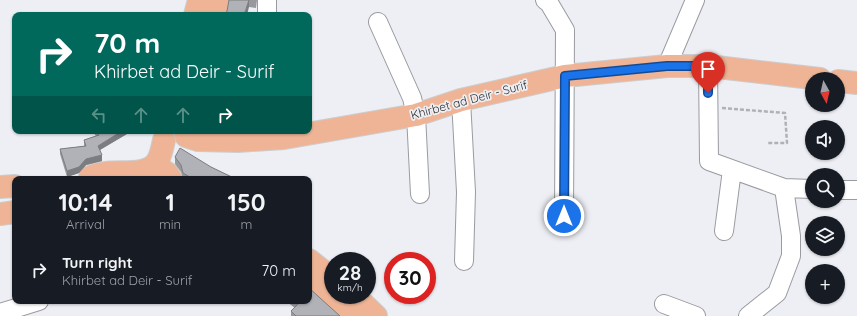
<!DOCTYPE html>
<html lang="en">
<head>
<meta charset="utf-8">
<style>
	:root { --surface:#171b24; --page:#242831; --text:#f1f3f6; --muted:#9ea1a6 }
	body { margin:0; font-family:Quicksand,sans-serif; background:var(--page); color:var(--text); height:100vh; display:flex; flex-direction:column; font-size:15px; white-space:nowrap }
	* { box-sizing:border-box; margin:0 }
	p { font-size:13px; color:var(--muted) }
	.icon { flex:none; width:22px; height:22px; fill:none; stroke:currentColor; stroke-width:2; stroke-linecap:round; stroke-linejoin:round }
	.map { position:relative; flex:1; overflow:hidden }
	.details { position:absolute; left:12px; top:176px; width:300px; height:128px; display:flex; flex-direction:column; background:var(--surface); border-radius:8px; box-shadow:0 1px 3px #0004 }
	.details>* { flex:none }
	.top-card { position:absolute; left:12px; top:12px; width:300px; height:122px; border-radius:8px; box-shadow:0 1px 3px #0004; background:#00695c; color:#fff; overflow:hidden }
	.needle { width:26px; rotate:172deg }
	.buttons { position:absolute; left:805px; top:72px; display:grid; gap:8px }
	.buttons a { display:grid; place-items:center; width:40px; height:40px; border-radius:50%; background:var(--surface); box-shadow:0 1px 3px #0004; font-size:20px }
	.speed { position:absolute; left:324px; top:252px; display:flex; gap:8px; font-size:20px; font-weight:700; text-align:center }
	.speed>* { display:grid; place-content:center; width:52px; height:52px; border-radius:50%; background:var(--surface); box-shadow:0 1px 3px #0004; line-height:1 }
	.speed small { font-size:10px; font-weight:400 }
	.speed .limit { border:6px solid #d22; background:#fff; color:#111 }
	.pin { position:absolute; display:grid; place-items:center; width:34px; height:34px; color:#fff; margin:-41px -17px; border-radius:50% 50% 50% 0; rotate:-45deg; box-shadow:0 0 4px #0007 }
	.pin .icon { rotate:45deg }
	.me { position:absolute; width:44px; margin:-22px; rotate:0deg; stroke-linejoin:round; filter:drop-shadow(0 0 3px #0008) }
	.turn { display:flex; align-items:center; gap:14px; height:84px; padding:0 16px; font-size:18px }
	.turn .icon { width:52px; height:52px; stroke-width:2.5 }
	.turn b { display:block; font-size:28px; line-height:34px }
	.lanes { display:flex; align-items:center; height:38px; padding:0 16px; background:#0003; justify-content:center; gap:20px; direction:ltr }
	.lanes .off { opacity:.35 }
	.eta { display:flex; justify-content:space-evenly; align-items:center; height:68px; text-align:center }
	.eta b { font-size:24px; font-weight:700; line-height:28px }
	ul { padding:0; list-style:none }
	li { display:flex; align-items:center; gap:12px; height:52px; padding:0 16px }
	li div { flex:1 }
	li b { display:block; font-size:15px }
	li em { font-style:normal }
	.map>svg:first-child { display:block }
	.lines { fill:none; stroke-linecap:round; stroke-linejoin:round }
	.minor-casing { stroke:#9a9ba0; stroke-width:20 }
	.major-casing { stroke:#cdcdce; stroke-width:24 }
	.path { stroke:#afb1b5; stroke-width:2.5; stroke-dasharray:4 2; stroke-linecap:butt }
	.minor { stroke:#fff; stroke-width:18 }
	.major { stroke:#eeb495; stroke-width:22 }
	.wall { fill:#97999d }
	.shaded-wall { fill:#7b7d80 }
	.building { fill:#b0b2b7; stroke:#7b7d80 }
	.route-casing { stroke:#114b97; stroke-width:10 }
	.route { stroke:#1a73e8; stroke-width:7 }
	.labels { text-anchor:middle; stroke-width:3.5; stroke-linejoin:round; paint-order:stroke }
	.street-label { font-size:12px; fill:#303032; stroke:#edeff4 }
</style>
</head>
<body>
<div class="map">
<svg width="857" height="316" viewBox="0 0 857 316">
	<rect width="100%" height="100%" fill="#edeff4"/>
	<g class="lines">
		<g class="minor-casing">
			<path id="minor" d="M545,0l4,3 16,27 -1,186
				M267,15v-15
				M378,22l34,76 4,17 4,79
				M667,66l28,-66
				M708,66l1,95 75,27 7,48v20l-14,37 -29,23
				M461,100l5,92 -2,69
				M784,188l28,1
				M838,190h19
				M724,231l8,-61
				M664,304l32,12
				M0,313l39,-12"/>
		</g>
		<g class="major-casing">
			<path id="major" d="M195,15l4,-15
				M215,15l3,-15
				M838,81l19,2
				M186,136l12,4 40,1 46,-3 132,-23 45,-15 104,-24 102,-10h41l112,13
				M90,177c19,-10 53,2 66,-14 5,-6 6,-15 8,-23
				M146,179c4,-9 13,-12 21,-6l4,6
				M0,187l15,-1
				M0,214l15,-2
				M309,260l24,19
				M309,280l41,36
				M354,295l22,21"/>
		</g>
		<path class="path" d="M722,108l63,5 2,30h-20"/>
		<use href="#minor" class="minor"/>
		<use href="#major" class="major"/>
	</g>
	<path class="wall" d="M229,0h28l-1,8 -7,-1 -22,4z
		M92,131h40l-32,19 2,11 -16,4 -7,8 -12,4 -7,-23v-5l24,-3v-6l12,-4z
		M175,157l36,10 25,12h-53l-2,-7 -6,-8z
		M286,301h23l31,15h-49v-5l4,-3z"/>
	<path class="shaded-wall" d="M249,0v7l-2,8h-3z
		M122,131h10l-34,20v-5z
		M102,155v6l-16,4 -7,8 -12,4v-6l19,-12z"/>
	<path class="building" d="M229,0h20l-5,15h-19l2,-4z
		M96,131h26l-24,15 4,9 -16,4 -7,8 -12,4 -7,-22 26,-3 -2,-6 15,-5z
		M180,148l31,19 25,12h-43l-10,-6 -2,-8 -6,-8z
		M309,288l31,28h-44l-5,-5 8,-8 -2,-2h12z"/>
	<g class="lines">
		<g class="route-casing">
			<path id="route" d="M564,216l1,-140 102,-10h41v27"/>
		</g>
		<use href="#route" class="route"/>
	</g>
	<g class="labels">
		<g class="street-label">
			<text transform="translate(469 100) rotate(-15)" y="4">Khirbet ad Deir - Surif</text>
		</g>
	</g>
</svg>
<div class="buttons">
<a><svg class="needle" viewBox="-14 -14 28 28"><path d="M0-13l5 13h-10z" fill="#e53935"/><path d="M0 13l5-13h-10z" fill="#9ea1a6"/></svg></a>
<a><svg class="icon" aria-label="sound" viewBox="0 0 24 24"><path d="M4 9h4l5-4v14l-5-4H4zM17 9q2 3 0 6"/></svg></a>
<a><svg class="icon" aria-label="search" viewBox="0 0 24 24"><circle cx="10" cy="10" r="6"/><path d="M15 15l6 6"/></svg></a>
<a><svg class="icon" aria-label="layers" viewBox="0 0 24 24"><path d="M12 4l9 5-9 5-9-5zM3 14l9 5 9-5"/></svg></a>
<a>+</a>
</div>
<div class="speed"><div>28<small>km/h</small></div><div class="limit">30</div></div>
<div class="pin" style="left:708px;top:93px;background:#d93025"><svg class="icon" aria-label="arrive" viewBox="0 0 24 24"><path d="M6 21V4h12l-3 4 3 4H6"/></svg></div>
<svg class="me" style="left:564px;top:216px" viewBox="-20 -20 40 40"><circle r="17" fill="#1a73e8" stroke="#fff" stroke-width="3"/><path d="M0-11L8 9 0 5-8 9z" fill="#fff"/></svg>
<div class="top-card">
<div class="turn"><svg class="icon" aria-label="right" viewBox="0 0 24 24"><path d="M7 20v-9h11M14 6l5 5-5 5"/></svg><div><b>70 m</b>Khirbet ad Deir - Surif</div></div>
<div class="lanes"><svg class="icon off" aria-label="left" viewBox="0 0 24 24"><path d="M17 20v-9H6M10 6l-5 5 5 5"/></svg><svg class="icon off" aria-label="ahead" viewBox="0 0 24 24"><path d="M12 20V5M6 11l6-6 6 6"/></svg><svg class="icon off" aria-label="ahead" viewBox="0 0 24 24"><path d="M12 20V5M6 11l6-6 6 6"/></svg><svg class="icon" aria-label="right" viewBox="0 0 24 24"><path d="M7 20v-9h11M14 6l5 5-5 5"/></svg></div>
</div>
<section class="details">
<div class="eta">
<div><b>10:14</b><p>Arrival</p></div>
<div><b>1</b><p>min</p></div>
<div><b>150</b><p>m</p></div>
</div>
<ul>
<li><svg class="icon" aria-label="right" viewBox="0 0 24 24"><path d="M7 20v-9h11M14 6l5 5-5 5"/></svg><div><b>Turn right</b><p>Khirbet ad Deir - Surif</p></div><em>70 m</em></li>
</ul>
</section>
</div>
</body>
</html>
